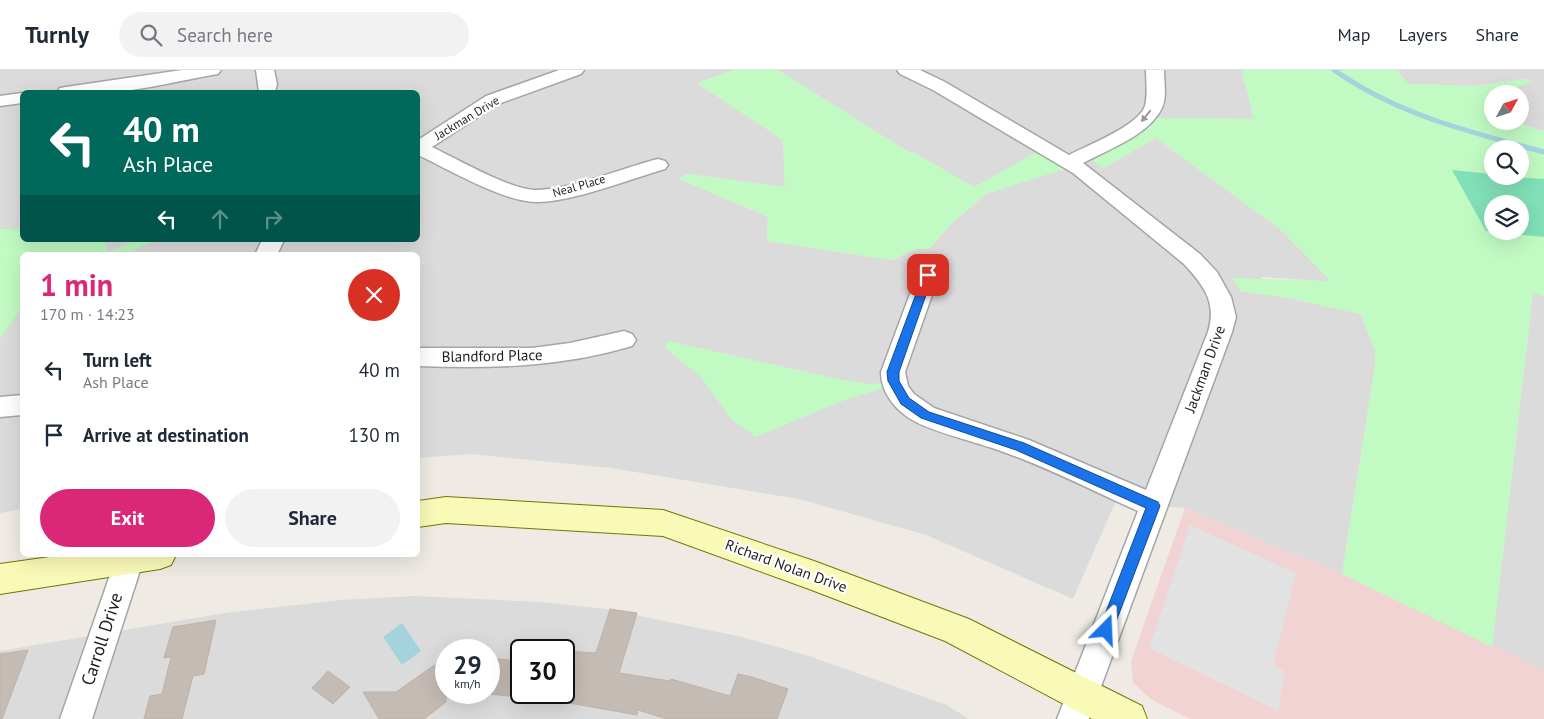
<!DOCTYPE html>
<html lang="en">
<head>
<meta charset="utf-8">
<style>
	:root { --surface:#fff; --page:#f2f2f3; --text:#1f2937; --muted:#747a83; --line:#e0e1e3; --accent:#db2777 }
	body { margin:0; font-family:"PT Sans",sans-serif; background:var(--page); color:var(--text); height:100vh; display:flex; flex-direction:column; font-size:19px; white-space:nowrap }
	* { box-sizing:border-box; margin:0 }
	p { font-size:16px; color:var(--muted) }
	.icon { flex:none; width:28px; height:28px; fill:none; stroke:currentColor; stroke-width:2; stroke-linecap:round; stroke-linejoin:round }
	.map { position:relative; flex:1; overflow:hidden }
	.drawer { position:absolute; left:20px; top:182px; width:400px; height:305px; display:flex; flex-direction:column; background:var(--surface); border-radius:8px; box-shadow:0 5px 20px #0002 }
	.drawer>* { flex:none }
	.guide { position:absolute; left:20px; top:20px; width:400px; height:152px; border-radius:8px; box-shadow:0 5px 20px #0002; background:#00695c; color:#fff; overflow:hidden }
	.needle { width:32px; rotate:50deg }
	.controls { position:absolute; left:1484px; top:15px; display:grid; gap:10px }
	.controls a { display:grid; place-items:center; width:45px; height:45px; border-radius:50%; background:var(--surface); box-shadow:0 5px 20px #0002; font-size:25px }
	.speed { position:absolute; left:435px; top:569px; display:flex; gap:10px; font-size:25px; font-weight:700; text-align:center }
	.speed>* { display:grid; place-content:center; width:65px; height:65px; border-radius:50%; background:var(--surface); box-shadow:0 5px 20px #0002; line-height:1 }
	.speed small { font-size:12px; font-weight:400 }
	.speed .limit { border:2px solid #111; border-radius:8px; background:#fff; color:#111 }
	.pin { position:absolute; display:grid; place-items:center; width:42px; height:42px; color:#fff; margin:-21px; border-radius:10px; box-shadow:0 2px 8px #0006 }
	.me { position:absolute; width:55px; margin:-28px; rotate:21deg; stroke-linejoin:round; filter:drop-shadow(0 0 4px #0008) }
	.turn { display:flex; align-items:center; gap:18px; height:105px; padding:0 20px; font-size:22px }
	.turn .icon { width:65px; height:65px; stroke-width:2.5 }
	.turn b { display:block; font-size:35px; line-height:42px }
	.lanes { display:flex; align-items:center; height:48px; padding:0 20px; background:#0003; justify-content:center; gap:25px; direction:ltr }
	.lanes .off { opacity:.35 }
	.round { display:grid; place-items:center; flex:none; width:52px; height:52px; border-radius:26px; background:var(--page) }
	.summary { display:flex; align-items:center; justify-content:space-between; height:85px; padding:0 20px }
	h1 { font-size:30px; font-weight:700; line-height:38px; color:var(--accent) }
	.button { display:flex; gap:10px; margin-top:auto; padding:10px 20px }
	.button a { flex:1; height:58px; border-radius:30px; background:var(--accent); color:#fff; font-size:20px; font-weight:700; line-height:58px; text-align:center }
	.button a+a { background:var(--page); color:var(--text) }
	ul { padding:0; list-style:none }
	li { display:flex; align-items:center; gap:15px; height:65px; padding:0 20px }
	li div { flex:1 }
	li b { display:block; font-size:19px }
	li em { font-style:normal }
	header { display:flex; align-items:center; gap:30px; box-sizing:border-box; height:70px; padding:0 25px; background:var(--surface); border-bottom:1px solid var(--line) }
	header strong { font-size:24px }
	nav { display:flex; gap:28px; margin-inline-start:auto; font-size:18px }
	.search { width:350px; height:45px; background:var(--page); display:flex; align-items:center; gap:12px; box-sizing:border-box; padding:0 18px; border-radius:28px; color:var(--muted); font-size:19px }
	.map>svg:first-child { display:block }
	.residential { fill:#dcdbdb; fill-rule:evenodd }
	.commercial { fill:#f1d3d3 }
	.park { fill:#c1fac3; fill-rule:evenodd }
	.pitch { fill:#81e0b8; fill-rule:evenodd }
	.parking { fill:#e2e2e2 }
	.water { fill:#a4d3de }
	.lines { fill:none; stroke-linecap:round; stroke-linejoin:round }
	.stream { stroke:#a4d3de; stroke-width:5 }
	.building { fill:#c4bbb4; stroke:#c1b1a6 }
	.street-casing { stroke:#a5a5a5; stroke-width:3 }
	.secondary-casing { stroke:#6f7803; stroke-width:2 }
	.street { fill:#fff; fill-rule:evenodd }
	.secondary { fill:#f9fab7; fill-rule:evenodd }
	.oneway { fill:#9a9a9a }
	.route { fill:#1a73e8; stroke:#114b97 }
	.labels { text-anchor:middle; stroke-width:4.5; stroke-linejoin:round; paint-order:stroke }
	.far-street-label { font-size:12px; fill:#1e1e1e; stroke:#fff }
	.street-label { font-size:15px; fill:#1e1e1e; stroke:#fff }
	.near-street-label { font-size:18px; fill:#1e1e1e; stroke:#fff }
</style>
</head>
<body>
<header>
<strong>Turnly</strong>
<div class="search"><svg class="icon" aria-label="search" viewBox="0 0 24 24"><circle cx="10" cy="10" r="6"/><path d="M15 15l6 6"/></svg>Search here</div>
<nav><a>Map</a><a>Layers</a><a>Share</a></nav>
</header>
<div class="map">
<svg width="1544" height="649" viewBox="0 0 1544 649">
	<rect width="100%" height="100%" fill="#efebe4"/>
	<path class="residential" d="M0,0h735l-38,13 86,57 2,47 -98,-13 -7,5 88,38 -1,24 125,19 23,-11h14l23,-26 34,-29 78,-26 -27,-16 -63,36 -61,-36 -3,1 -132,-83h464l2,11 7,15 3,23 -96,-1 -18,15 -42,23 5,12 53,-30 124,91 52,53 -69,-5 -22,14 48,7 72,16 14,37v15l-33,208 -157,-66 -70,-5 -42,96 -147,-64 -127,-36 -188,-31 -140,-14 -53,4v-203h-396v254l-22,4zM22,22h396v148h-396z
		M1397,0h147v61l-33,-10h9v-27h-11l17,-15 -50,7 -68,-2z
		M1533,222l11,4v374l-52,-23z
		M415,526l126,6 65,7 136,28 67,19 138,49 22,14h-969v-68l225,-38 116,-13zM446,580h43v42h-43zM521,580h43v42h-43z"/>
	<path class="commercial" d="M1185,438l157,66 202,96v49h-354l-38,-19 -19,-17 -2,-22z"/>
	<path class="park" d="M735,0h43l132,83 3,-1 61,35 63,-35 28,17 -79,25 -34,29 -23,26h-14l-23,11 -125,-19 1,-24 -89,-38 8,-5 98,13 -2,-47 -86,-57z
		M1242,0h155l11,14 68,2 50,-7 6,3 -21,8 -2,4h-17v27h19l33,10v165l-11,-4 -41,355 -150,-73 33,-208v-15l-14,-37 -72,-16 -48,-7 -9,-13 99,3 -51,-52 -124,-91 -53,30 -10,-7 47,-28 18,-15 95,1c-2,-17 -8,-32 -11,-49zM1492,79h28v27h-28zM1492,134h28v27h-28z
		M0,159h22v11h82l4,12 29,-12h19l-32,15h-102v52l-22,32z
		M668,271l175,39 28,4 11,-1 1,5 -41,13 -86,36 -25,-18 -30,-42 -36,-29z"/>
	<path class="pitch" d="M1452,100l40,4v2l52,3v58l-58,-6zM1492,134h28v27h-28z"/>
	<path class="parking" d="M1190,455l106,48 -23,92 12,6 -7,40 -129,-63z"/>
	<path class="water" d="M402,553l19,28 -19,14 -19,-28z"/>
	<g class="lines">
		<path class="stream" d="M1334,0c64,45 136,62 210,82"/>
	</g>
	<path class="building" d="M610,539l27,4 -18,60 51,8 1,-2 59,17 8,-22 14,3 36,12 -11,30h-110l-29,-9 -1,5 -73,-13v-51l32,2z
		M216,550l-12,54 -11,2 -11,43h-38l6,-23 12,-2 9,-37 -7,1 9,-31z
		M28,580l-26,69h-2v-65z
		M446,587v45l-22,17h-45l-16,-27h33z
		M489,588l30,3 -10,35 -20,-2z
		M328,601l22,16 -17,17 -21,-16z"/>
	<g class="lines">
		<g class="street-casing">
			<path id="street" d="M182,0h39l-3,4 -6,1c-50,9 -104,24 -155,17l3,-4 6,-1z
				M256,0h18l3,14 -2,8h-16z
				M559,0h25l-3,4 -83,30 -66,43c25,12 77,42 103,43 37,0 86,-22 123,-31l7,2 3,4 -3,4c-35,10 -95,34 -130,33 -33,-1 -87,-33 -117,-47v-15l68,-44z
				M897,0h23l25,12 124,73c19,-10 69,-29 76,-49 3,-12 1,-24 1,-36h18c0,12 3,27 -2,38 -14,28 -53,41 -79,55l117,91 17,18 14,25 5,20 -4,15 -143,387h-32l81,-208c-43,-19 -85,-41 -129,-57 -28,-11 -67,-19 -93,-32 -19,-10 -35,-28 -35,-50l36,-97 3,-5 8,-2 8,2 3,5 -34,97 3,14 6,8 20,14 95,32 117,50 62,-158c9,-30 -4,-46 -24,-68l-111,-91 -140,-83 -33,-16z
				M22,23v10l-22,3v-10z
				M262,170h22l-7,15h-22z
				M624,261l8,3 4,6 -4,6c-70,21 -142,23 -214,20v-18h114l38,-5z
				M22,325v20l-22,2v-20z
				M117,485h28l-53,164h-32z"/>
		</g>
		<g class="secondary-casing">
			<path id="secondary" d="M446,427l217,13 151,51 155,58 173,87 5,13h-55l-147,-78 -136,-52 -146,-53 -217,-13 -28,4v-26z
				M64,485h112l-5,10 -11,4 -160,25v-30z"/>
		</g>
		<use href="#street" class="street"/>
		<use href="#secondary" class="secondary"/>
	</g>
	<defs><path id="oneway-solid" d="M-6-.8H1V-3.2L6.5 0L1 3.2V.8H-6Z" transform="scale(1.25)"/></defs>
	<use class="oneway" href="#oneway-solid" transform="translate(1146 46) rotate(129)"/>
	<path class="route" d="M928,202l5,3 -34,97v9l10,17 20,14 95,31 134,59 2,4 -49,129 -5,2 -5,-2 -2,-5 47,-122 -130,-58 -95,-32 -20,-14 -13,-23 -1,-9 36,-97z"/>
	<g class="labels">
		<g class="far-street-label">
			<text transform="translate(467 48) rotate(-31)" y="4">Jackman Drive</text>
			<text transform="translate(579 116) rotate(-16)" y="4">Neal Place</text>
		</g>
		<g class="street-label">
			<text transform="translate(492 286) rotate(-1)" y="5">Blandford Place</text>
			<text transform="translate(1205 299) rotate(-70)" y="5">Jackman Drive</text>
			<text transform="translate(786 496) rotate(20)" y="5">Richard Nolan Drive</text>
		</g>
		<g class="near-street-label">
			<text transform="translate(102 569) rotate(-72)" y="6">Carroll Drive</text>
		</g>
	</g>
</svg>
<div class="controls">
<a><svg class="needle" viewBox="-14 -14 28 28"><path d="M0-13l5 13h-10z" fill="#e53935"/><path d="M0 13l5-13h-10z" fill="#747a83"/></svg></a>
<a><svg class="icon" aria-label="search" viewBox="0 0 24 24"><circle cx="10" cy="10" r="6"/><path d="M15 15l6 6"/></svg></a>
<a><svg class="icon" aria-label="layers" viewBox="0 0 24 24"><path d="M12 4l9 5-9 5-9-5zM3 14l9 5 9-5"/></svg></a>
</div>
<div class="speed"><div>29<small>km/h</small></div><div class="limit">30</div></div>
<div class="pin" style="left:928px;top:205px;background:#d93025"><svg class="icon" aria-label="arrive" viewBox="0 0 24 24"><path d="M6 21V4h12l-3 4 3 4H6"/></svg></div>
<svg class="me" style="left:1106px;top:560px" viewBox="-20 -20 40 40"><path d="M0-17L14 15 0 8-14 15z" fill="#1a73e8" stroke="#fff" stroke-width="4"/></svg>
<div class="guide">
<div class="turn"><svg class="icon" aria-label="left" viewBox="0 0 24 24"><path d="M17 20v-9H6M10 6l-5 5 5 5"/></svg><div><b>40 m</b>Ash Place</div></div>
<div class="lanes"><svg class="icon" aria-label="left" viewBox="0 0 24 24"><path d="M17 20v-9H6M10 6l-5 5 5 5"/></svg><svg class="icon off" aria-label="ahead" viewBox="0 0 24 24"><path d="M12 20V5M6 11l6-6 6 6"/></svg><svg class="icon off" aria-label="right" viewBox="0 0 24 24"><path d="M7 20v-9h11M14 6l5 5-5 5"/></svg></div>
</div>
<section class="drawer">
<div class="summary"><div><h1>1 min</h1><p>170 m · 14:23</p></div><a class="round" style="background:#d93025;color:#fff"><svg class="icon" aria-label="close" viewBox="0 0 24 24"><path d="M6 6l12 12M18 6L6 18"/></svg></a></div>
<ul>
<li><svg class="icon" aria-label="left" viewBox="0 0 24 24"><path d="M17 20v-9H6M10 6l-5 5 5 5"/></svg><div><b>Turn left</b><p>Ash Place</p></div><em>40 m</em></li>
<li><svg class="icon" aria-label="arrive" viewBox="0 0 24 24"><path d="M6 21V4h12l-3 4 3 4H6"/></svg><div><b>Arrive at destination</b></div><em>130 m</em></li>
</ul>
<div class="button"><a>Exit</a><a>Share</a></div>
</section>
</div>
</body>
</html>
